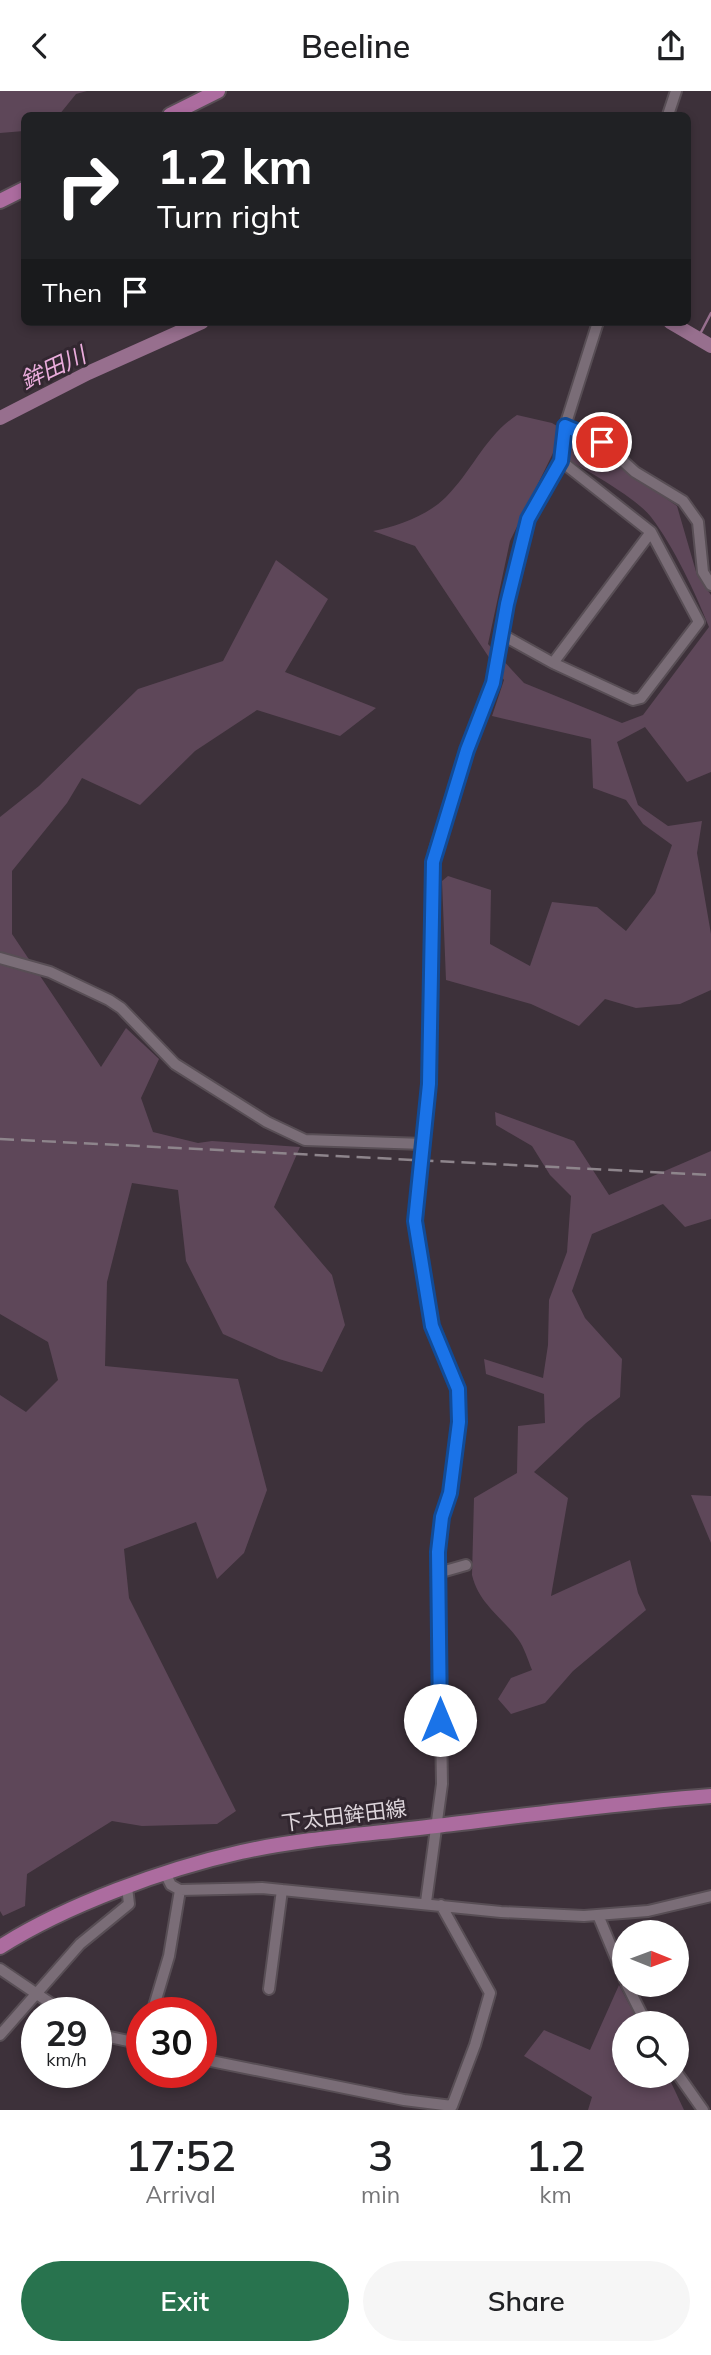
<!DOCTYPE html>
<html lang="en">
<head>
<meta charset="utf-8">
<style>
	:root { --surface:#fff; --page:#f6f6f6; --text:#202124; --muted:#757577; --accent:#28734e }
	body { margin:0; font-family:Mulish,"Noto Sans JP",sans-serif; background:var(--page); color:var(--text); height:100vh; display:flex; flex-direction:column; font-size:26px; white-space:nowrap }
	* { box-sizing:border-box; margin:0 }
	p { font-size:23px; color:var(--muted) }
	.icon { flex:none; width:38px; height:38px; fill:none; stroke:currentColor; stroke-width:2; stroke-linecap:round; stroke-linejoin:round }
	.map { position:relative; height:2019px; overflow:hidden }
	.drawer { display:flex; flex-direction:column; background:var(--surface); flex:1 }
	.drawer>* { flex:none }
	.hud { position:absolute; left:21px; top:21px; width:670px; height:214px; border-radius:10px; box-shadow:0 4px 10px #0003; background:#202124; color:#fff; overflow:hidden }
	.needle { width:46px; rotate:91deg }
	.controls { position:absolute; left:612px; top:1829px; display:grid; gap:14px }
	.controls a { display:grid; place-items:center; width:77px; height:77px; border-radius:50%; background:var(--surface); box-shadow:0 4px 10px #0003; font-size:35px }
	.speed { position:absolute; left:21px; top:1906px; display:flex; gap:14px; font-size:35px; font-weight:700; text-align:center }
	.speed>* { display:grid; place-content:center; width:91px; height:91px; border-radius:50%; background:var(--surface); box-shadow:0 4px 10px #0003; line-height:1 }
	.speed small { font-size:18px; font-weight:400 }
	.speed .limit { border:10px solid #d22; background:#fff; color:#111 }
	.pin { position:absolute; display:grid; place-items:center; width:60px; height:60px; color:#fff; margin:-30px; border:4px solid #fff; border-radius:50%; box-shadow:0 2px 7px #0007 }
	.me { position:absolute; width:77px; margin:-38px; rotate:0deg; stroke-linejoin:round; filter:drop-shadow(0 0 5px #0008) }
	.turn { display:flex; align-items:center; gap:24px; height:147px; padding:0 21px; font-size:32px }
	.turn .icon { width:91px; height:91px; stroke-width:2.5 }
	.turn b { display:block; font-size:49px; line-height:60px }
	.then { display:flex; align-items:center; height:66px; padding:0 21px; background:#0003; gap:14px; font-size:26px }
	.eta { display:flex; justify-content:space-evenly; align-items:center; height:119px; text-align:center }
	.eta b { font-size:42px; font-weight:600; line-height:49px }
	.cta { display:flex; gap:14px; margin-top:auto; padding:14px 21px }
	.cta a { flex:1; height:80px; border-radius:42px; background:var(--accent); color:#fff; font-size:28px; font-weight:600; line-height:80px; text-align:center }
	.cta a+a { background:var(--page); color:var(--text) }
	header { display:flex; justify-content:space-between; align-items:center; height:91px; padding:0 21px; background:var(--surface); font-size:32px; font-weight:600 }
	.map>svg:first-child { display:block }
	.green { fill:#5e4759; fill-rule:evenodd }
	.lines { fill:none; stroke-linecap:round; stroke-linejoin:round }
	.stream { stroke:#976f8e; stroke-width:2.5 }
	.river { stroke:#976f8e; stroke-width:14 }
	.minor-casing { stroke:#584e55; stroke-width:14 }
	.major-casing { stroke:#584e55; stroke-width:18 }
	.minor { stroke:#7a6d77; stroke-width:10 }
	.major { stroke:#ac6c9f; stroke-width:14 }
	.rail { stroke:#8e858c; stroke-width:2.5; stroke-dasharray:14 7; stroke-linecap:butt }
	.minor-bridge-casing { stroke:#584e55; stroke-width:14; stroke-linecap:butt }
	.minor-bridge { stroke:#7a6d77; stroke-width:10 }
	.route-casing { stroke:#114b97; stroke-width:18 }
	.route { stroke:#1a73e8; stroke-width:12 }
	.labels { text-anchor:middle; stroke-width:6; stroke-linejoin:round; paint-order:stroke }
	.street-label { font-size:21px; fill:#ddd5db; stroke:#322730 }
	.water-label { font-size:23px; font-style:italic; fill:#eaacdc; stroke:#322730 }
</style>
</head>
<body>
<header><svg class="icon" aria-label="back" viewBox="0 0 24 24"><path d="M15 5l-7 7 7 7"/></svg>Beeline<svg class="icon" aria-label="share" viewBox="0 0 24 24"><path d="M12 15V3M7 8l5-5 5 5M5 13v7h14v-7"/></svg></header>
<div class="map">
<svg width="711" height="2019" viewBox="0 0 711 2019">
	<rect width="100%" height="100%" fill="#3d313a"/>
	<path class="green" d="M0,0h87l-11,3 -17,21h-35v16l-24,2z
		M517,324l35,8 37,22 88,61 20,69 14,20v177l-24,10 -42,-55 -28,15 21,63 30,21 34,-5 -5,32 14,81v56l-31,14 -44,4 -31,-9 -26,27 -48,-22 -85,-24 -4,-99 6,-5 43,14 -1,54 40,22 22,-64 45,5 29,24 29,-38 17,-48 -29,-21 -17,-24 -33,-12 -2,-49 -99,-23 12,-36 -89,-134 -42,-15c25,-5 54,-15 73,-34 27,-27 39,-61 71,-82zM553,362c23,10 84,45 98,64 23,30 44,75 58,110l-66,88 -21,8 -98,-40 -36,-39 22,-103z
		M276,469l52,39 -43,73 91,36 -36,28 -83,-26 -62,41 -55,54 -58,-27 -15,25 -55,68v63l89,133 25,-39 33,31 -18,39 12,34 45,11 14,-2 88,6 -26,60 58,68 13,50 -23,47 -43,-13 -56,-25 -37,-73 -8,-71 -46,-7 -25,99 -2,84 133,13 29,111 -23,63 -27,26 -21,-57 -72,27 5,49 107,213 -19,13 -75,2 -30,-5 -85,53 -2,32 -22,10 -3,-5v-516l26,17 32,-32 -10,-38 -48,-28v-497l39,-31 99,-97 85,-28z
		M495,1021l79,29 35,54 102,-44v68l-26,8 -22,-23 -71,30 -20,57 13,27 37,41 -2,38 -34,26 -52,49 34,26 -17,98 79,-36 8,33 8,17 -73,61 -28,32 -34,11 -13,-15 13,-21 21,-8c-4,-10 -8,-23 -14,-31 -17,-23 -39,-35 -46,-64l2,-77 43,-25 1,-47 27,-3 -1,-29 -58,-20 -2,-15 59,19 5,-33 1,-45 18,-48 4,-56 -21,-21 -18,-29 -36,-21z
		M691,1404l20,1v47z
		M619,1894l20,38h-14v52l43,1 16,34h-96l4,-13 -68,-41 20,-26 46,20z"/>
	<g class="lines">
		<path class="stream" d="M698,247l13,-25"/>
		<path class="river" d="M670,231l41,24
			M0,327l88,-45 114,-51"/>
		<g class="minor-casing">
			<path id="minor" d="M668,24l8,-24
				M565,335l37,16 33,30 48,29 15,21 5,50 8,13
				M501,543l52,29 80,37 8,-2 58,-76 -48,-90 -90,-71
				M553,572l98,-131
				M0,867l50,14 59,28 12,8 54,56 92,58 38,18 119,4
				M423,1058l6,-65 5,-231 33,-103 26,-67 14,-79 21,-85 33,-58 4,-35 33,-104
				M420,1081l-5,49 17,105 26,63 1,33 -9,71 -8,24 -4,35 4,232 -16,118
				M438,1482l28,-8
				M165,1782l6,12 9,5 82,-2 239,24 83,4 64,-5 63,-15
				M598,1824l27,65
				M0,1878l65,44
				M627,1894l19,38
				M269,1898l13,-99
				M152,1922l17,-57 11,-66
				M96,1943l46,10
				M0,1944l80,-91 49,-40 -2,-17
				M201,1968l203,41 48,6 23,-61 15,-52 -49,-88
				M677,1982l26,37"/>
		</g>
		<g class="major-casing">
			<path id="major" d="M170,24l48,-24
				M0,110l24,-12
				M0,1856c66,-42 165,-78 241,-95 64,-14 131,-18 195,-26 92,-11 183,-23 275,-30"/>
		</g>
		<use href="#minor" class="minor"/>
		<use href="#major" class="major"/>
		<path class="rail" d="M0,1048l711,36"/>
		<g class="minor-bridge-casing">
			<path id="minor-bridge" d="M420,1081l3,-23"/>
		</g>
		<use href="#minor-bridge" class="minor-bridge"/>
	</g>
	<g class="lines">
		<g class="route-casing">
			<path id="route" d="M440,1629l-2,-168 4,-35 8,-24 9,-71 -1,-33 -26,-63 -17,-105 14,-137 4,-222 34,-112 26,-67 14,-79 21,-85 33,-58 4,-35 37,16"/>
		</g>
		<use href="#route" class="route"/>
	</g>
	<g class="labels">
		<g class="street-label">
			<text transform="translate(344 1725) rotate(-7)" y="7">下太田鉾田線</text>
		</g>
		<g class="water-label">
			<text transform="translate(53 277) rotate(-25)" y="8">鉾田川</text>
		</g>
	</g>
</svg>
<div class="controls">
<a><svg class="needle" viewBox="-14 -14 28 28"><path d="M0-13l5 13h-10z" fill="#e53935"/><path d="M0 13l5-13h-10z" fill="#757577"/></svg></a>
<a><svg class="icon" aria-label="search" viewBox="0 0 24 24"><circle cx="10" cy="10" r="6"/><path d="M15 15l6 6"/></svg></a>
</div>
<div class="speed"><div>29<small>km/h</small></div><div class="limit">30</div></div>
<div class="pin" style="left:602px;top:351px;background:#d93025"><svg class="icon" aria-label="arrive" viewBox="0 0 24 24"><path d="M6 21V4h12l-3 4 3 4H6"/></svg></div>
<svg class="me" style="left:440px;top:1629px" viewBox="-20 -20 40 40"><circle r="19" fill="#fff"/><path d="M0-13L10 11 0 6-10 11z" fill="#1a73e8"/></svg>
<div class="hud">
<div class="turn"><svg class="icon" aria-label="right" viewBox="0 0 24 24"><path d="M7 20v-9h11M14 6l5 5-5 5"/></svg><div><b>1.2 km</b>Turn right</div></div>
<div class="then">Then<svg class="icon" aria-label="arrive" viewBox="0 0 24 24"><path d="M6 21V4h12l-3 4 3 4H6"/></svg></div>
</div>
</div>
<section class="drawer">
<div class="eta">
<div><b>17:52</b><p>Arrival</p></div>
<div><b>3</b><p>min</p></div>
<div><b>1.2</b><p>km</p></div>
</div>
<div class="cta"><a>Exit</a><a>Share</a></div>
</section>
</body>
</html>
